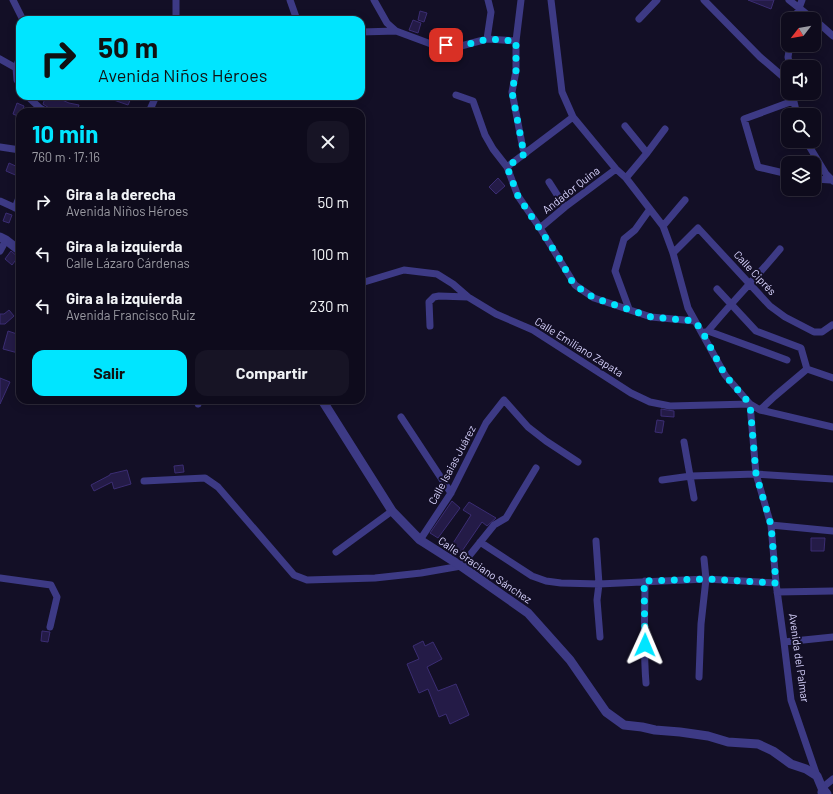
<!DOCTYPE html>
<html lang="es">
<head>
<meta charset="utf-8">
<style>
	:root { --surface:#0e0b1c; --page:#171425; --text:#f1f3f6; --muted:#9b9ba3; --line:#2e2b3b; --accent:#00e5ff }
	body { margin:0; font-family:Barlow,sans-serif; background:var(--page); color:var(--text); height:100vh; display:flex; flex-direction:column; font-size:15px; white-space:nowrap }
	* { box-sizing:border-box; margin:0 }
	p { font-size:13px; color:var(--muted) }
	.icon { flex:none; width:22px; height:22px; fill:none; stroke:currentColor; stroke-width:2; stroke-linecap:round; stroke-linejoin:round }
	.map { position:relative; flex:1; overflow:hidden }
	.panel { position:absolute; left:16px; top:108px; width:349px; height:296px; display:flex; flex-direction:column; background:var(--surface); border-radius:12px; box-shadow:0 2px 10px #0003,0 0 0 1px var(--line) }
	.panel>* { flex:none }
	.top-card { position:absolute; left:16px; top:16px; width:349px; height:84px; border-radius:12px; box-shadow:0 2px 10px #0003,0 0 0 1px var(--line); background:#00e5ff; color:#111; overflow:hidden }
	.needle { width:26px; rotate:239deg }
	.tools { position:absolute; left:781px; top:12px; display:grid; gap:8px }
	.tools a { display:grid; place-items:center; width:40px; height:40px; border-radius:8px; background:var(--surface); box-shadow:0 2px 10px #0003,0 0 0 1px var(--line); font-size:20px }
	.pin { position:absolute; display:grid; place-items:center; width:34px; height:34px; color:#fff; margin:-17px; border-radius:8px; box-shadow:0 2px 6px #0006 }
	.me { position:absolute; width:44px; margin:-22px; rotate:1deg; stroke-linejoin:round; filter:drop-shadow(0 0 3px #0008) }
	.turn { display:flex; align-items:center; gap:14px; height:84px; padding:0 16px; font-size:18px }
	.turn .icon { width:52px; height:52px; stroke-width:2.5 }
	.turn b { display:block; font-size:28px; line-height:34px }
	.round { display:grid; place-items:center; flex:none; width:42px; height:42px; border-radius:12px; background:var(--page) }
	.summary { display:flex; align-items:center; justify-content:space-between; height:68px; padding:0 16px }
	h1 { font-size:24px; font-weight:700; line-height:30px; color:var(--accent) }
	.button { display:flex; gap:8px; margin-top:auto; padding:8px 16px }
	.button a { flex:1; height:46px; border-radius:12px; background:var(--accent); color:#111; font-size:16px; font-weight:700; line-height:46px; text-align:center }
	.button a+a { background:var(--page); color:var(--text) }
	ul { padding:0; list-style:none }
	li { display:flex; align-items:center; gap:12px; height:52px; padding:0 16px }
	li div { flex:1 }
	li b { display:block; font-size:15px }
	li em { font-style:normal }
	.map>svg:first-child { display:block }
	.building { fill:#241b47; stroke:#3b2d73 }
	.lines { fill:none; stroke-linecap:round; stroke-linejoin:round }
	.minor { stroke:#3d3a85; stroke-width:7 }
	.tertiary { stroke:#3d3a85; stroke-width:9 }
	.route { stroke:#00e5ff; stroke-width:7; stroke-dasharray:0 12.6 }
	.labels { text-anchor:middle; stroke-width:4; stroke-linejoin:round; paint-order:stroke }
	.street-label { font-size:11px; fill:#d9d4ff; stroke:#130f26 }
</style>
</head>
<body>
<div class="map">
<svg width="833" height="794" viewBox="0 0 833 794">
	<rect width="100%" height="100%" fill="#130f26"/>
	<path class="building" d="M748,0h26l-3,9z
		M420,11l7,2 -3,9 -6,-2z
		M413,20l8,3 -3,10 -9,-3z
		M46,96h7l16,7 10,2 -2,7h-21l-4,-2 -9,-6z
		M105,96h27l-4,9 -23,-8z
		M17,103l7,3 -2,6h-2v5l-7,-3z
		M9,163l11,5v9l-14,-6z
		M498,178l7,8 -9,8 -7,-7z
		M6,213l6,2 -3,8 -6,-2z
		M11,251l7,6 -6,8 -7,-6z
		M9,310l5,6 -9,8h-5v-10h4z
		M8,331l12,4v13l-2,5 -15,-4z
		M0,378l10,4 -10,22z
		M661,409l13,2v6l-13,-1z
		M657,420l7,1 -2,12 -7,-1z
		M183,465l1,7 -9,1 -1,-7z
		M127,470l4,14 -17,5 -2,-7 -18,9 -3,-6 19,-10v-1z
		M452,501l8,7 -22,30 -8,-5z
		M469,502l27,16 -9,8 -5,-4 -22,32 -10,-6 21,-33 -8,-5z
		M811,538h14l-1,13h-13z
		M42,631l8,1 -2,10 -7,-1z
		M423,641l2,5 8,-4 9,17 -15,8 11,24 18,-7 13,31 -19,9 -4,-10 -7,3 -11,-28 -9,4 -12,-29 12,-5 -6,-13z"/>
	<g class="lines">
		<path class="minor" d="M13,0l10,20
			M290,0l7,20
			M374,0l13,23 9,8
			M521,0l-5,41v30l-4,21 11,57 3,4
			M551,0l11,92 11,25 43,52 10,9 37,48 10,27 15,55 37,67 25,29 6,70 15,51 5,58 8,59 7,58 26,76
			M704,0l56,57 28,24
			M789,0l24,19
			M639,19l18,-19
			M795,19l7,-19
			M814,19l19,17
			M176,20v-20
			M361,32l35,-1 35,13 30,2 26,-7 29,2
			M487,39l4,-27 -3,-12
			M0,59l16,9 1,12 3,5
			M790,67l-2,-10 2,-12
			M16,68l4,-12
			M792,93l5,22
			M456,95l17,6 12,34 8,14 14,18 11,29 22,32 35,57 19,13 57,19 44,4
			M27,96l13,12 7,4
			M149,112l7,-16
			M625,126l22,27
			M806,141l20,33 7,7
			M0,147l20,3
			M507,167l66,-50
			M788,174l-30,-7 -14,-48 49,-18
			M626,178l21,-25 18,-24
			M814,179l17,1
			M549,182l16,25
			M0,201l20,9
			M15,208l5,-13
			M663,226l22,-26
			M540,228l25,-21 51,-38
			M0,251l6,-11
			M673,253l25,-25 72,78 15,11 29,15h8l10,-7
			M361,283l43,-13 33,4 16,10 15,13 28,17 37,16 98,63 19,9 20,4 80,-2 10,6 15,-14 32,-27 -6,-21 -45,-17 -39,-42
			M629,309l-14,-38 9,-32 11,-9 15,-21
			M430,326l-1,-24 5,-5 5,-1 29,1
			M708,331l79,29
			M703,333l5,-2c23,-28 49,-54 72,-82
			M807,369l26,9
			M197,400l1,4
			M760,410l73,17
			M401,417l50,76
			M684,442l10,56
			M662,480l29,-4 65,-2 77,5
			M144,481l61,-3 13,9 76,88 13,5 68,-2 46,-5 40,-7 33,-41 12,-7 30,-50
			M771,525l62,6
			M420,540l31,-47 35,-70 18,-23 24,27 18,14 32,21
			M596,541l3,43 -2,16 3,37
			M480,542l52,34 14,5 15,2 38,1 107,-5 70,4
			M336,552l56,-41
			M0,578l51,7 6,12 -7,30
			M645,581c0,34 -2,68 1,102
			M777,592l56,-1
			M784,642l49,-5
			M699,677l2,-53 5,-45 -2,-20
			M821,792l1,-4 11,-9"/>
		<path class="tertiary" d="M0,237l6,3 14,11
			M322,400l70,111 28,29 41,26 67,47 42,47 36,52 18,13 18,2 13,3 25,2 28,4 20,6 30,2 15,7 18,13 15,5 11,7 5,12 5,6"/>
	</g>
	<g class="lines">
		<path class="route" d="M446,45l15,1 27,-7 28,2v30l-4,21 11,57 3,4 -19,14 11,29 45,68 6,13 6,8 7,5 12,8 57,19 44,4 8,12 22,42 25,29 6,70 15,51 5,58 -70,-4 -62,2 1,64"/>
	</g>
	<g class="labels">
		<g class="street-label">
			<text transform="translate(571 190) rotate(-38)" y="4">Andador Quina</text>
			<text transform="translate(755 273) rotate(47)" y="4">Calle Ciprés</text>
			<text transform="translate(579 347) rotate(32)" y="4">Calle Emiliano Zapata</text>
			<text transform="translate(452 465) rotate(-62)" y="4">Calle Isaias Juárez</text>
			<text transform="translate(485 570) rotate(34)" y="4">Calle Graciano Sánchez</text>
			<text transform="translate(799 658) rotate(82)" y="4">Avenida del Palmar</text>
		</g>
	</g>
</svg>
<div class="tools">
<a><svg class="needle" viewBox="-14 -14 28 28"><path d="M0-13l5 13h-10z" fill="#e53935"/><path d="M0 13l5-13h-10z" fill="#9b9ba3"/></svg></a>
<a><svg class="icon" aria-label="sound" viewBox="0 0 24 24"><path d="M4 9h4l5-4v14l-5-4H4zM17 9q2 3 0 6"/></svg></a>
<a><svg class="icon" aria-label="search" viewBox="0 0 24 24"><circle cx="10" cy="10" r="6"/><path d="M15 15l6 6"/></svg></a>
<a><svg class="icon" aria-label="layers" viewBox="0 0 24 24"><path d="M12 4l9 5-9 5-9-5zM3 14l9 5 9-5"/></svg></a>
</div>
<div class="pin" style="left:446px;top:45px;background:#d93025"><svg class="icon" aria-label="arrive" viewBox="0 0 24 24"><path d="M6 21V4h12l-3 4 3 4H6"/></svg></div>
<svg class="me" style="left:645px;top:645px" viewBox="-20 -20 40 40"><path d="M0-17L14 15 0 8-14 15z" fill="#00e5ff" stroke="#fff" stroke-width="4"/></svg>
<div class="top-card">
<div class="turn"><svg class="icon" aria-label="right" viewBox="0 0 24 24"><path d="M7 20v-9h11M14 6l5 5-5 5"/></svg><div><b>50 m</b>Avenida Niños Héroes</div></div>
</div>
<section class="panel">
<div class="summary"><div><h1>10 min</h1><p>760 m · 17:16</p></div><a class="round"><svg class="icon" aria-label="close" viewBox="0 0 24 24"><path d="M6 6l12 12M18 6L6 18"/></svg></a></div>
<ul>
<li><svg class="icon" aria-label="right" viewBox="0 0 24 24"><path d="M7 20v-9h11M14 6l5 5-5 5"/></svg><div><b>Gira a la derecha</b><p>Avenida Niños Héroes</p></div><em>50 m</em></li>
<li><svg class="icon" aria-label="left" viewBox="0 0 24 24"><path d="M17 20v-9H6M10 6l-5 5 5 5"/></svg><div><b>Gira a la izquierda</b><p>Calle Lázaro Cárdenas</p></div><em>100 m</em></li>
<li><svg class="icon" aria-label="left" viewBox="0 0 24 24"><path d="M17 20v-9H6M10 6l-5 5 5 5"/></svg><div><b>Gira a la izquierda</b><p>Avenida Francisco Ruiz</p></div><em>230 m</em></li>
</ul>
<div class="button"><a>Salir</a><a>Compartir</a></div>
</section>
</div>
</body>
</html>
